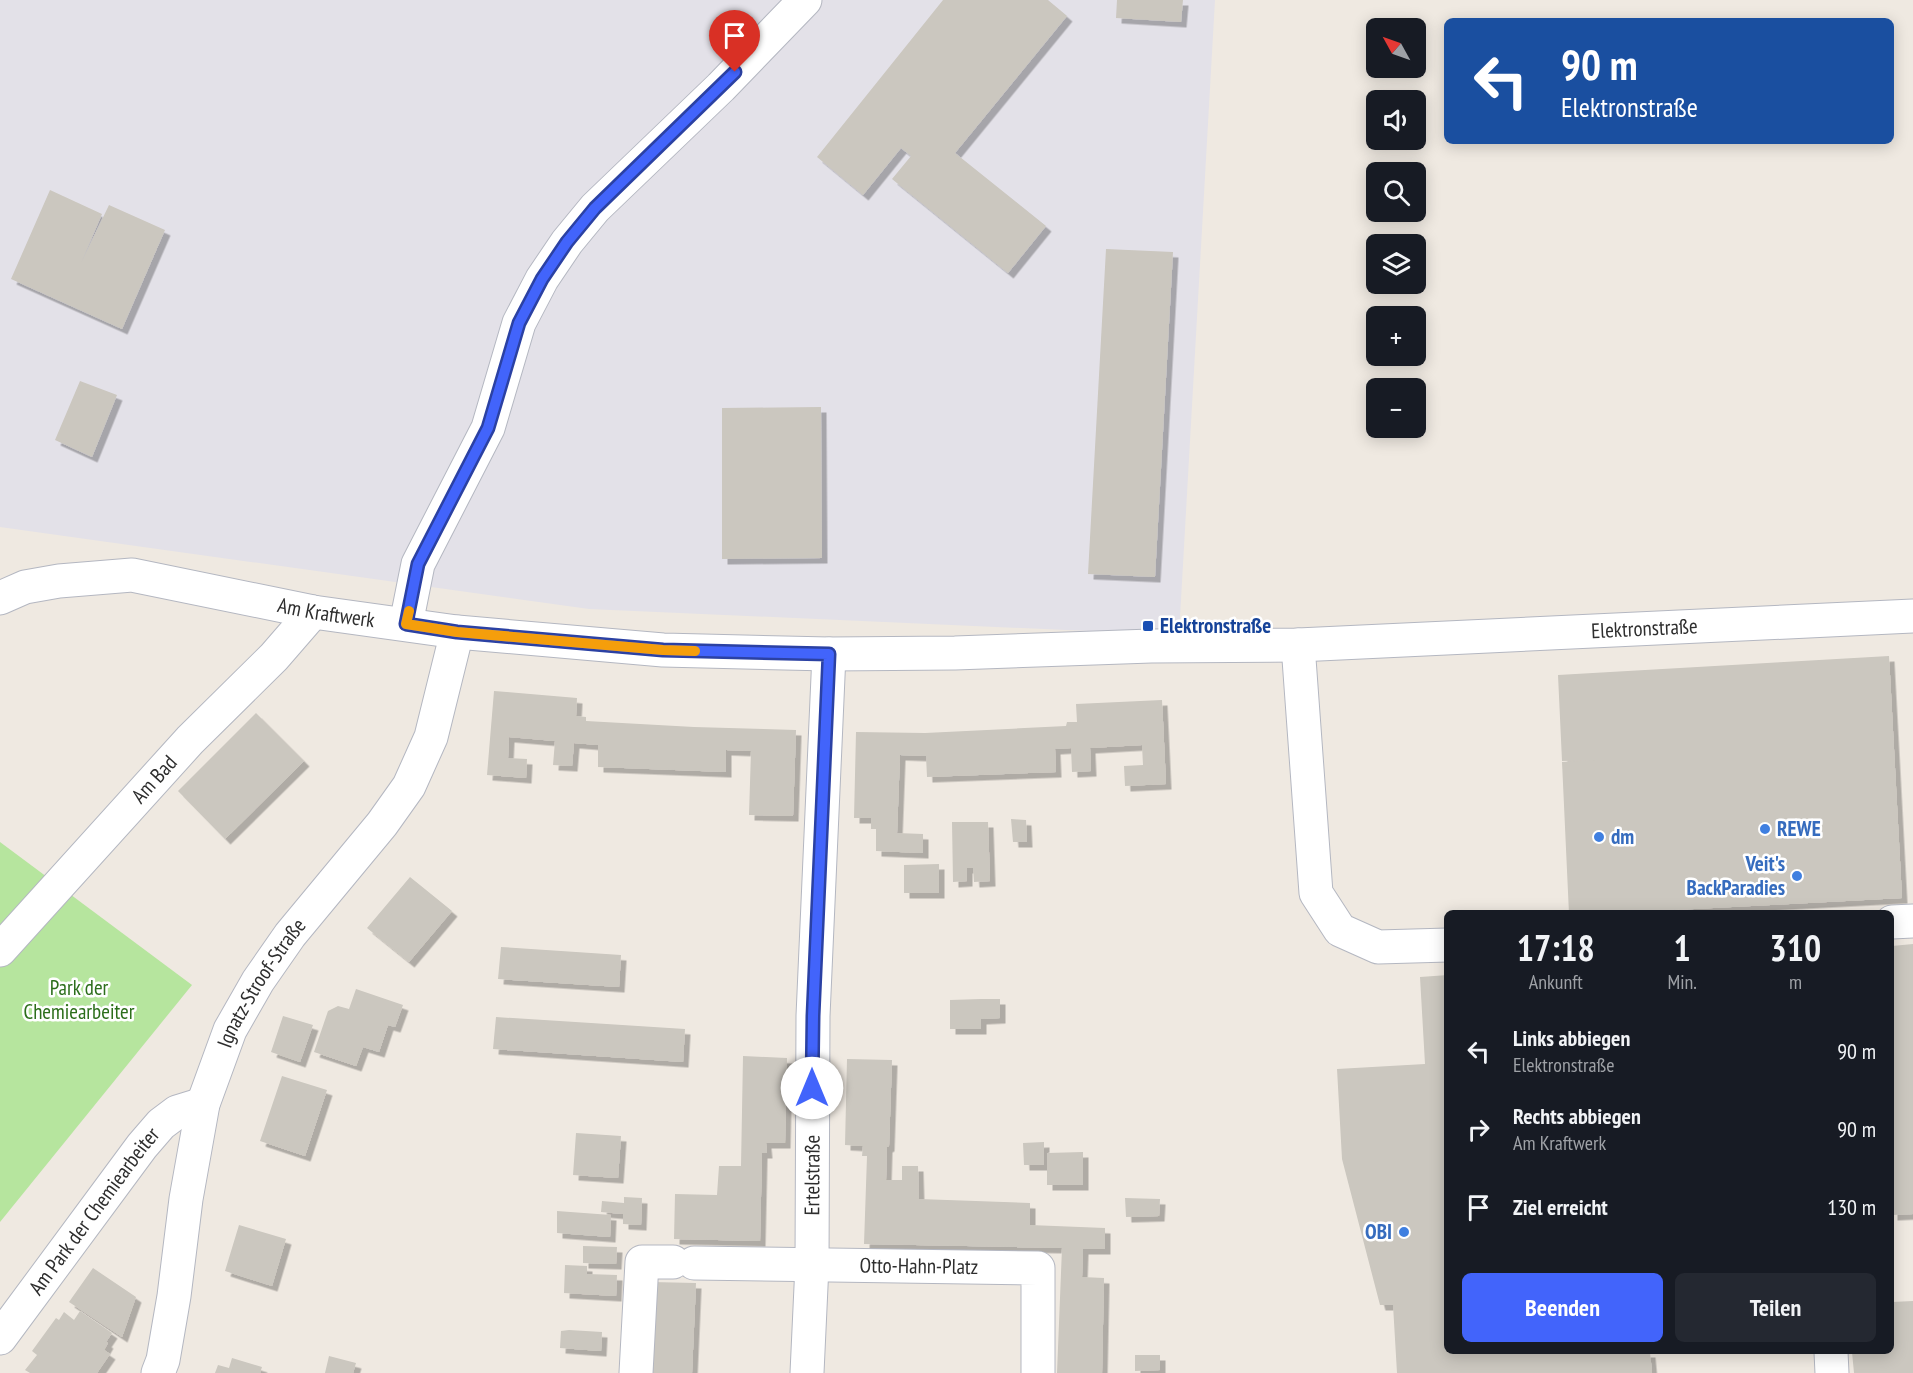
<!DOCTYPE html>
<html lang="de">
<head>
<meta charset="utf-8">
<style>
	:root { --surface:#171b24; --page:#242831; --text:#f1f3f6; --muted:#9ea1a6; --accent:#4264fb }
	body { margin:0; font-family:"PT Sans Narrow",sans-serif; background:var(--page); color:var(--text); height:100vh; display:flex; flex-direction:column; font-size:22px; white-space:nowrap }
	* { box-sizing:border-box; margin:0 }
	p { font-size:20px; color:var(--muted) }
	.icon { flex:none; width:33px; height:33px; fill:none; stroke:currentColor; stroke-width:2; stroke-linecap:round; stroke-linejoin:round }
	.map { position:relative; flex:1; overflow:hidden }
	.details { position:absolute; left:1444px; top:910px; width:450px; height:444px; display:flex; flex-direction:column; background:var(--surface); border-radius:9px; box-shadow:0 3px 15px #0003 }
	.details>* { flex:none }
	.banner { position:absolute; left:1444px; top:18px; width:450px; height:126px; border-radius:9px; box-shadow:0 3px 15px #0003; background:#1a4fa0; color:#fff; overflow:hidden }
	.needle { width:39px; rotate:310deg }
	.controls { position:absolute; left:1366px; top:18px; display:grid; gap:12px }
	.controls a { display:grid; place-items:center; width:60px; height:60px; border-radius:9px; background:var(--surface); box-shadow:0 3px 15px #0003; font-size:30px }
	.pin { position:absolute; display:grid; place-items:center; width:51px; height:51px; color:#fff; margin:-62px -26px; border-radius:50% 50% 50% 0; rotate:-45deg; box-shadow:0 0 6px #0007 }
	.pin .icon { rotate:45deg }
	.me { position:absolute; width:66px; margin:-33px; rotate:0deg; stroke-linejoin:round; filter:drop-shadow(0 0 4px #0008) }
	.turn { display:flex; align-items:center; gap:21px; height:126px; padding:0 18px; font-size:27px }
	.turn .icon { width:78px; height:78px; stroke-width:2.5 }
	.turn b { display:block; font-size:42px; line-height:51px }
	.eta { display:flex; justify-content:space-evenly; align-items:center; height:102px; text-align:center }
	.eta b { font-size:36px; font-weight:700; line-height:42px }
	.action { display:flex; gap:12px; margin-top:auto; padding:12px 18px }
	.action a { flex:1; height:69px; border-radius:9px; background:var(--accent); color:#fff; font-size:24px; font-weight:700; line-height:69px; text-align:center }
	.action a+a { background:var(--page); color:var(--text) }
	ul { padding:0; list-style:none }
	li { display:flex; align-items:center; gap:18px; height:78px; padding:0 18px }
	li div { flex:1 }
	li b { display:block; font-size:22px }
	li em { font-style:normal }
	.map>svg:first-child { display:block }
	.industrial { fill:#e3e1e8 }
	.green { fill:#b6e59e }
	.building { fill:#cbc7bf; filter:url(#shadow) }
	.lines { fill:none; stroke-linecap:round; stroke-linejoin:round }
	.minor-casing { stroke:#b4b7c1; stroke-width:35 }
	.minor { stroke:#fff; stroke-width:33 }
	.route-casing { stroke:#2b41a3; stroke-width:15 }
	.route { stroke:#4264fb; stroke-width:10 }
	.slow { stroke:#f59e0b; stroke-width:10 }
	.transit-dot { fill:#1a4fb4; stroke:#fff; stroke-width:2 }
	.shop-dot { fill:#3f7fe0; stroke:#fff; stroke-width:2 }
	.labels { text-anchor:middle; stroke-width:5; stroke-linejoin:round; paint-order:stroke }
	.street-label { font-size:21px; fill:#2e2e2e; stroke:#fff }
	.transit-label { font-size:21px; font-weight:bold; fill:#164399; stroke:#fff; text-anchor:start }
	.shop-label { font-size:21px; font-weight:bold; fill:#366cbe; stroke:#fff; text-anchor:start }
	.park-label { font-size:21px; fill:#2c6e1b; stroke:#fff }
</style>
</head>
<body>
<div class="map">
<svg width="1913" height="1373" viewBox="0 0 1913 1373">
	<defs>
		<filter id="shadow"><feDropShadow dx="5.5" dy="5.5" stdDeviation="0" flood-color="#0004"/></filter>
	</defs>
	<rect width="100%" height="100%" fill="#efe9e1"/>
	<path class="industrial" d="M0,0h1215l-36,635 -590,-26 -589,-82z"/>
	<path class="green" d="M0,842l192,143 -192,237z"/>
	<path class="building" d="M943,0h105l19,16 -112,137 91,73 -38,47 -116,-94 19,-23 -10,-8 -38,47 -46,-38z
		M1117,0h66l-2,22 -65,-4z
		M50,190l52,24 -21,49 28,-58 56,25 -43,99 -111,-50z
		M1106,249l67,3 -18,325 -67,-3z
		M80,381l37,14 -25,62 -37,-17z
		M821,407l1,151 -100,1v-151z
		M1889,656l13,242 -266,14 -67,2 -7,-152 33,-2 -33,1 -4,-86z
		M494,691l83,7 -1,18 10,1v4l108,6 102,3 -3,86 -44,-1 2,-64 -25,-1v22l-128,-5v-22l-24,-2 -2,23 -19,-1 2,-24 -46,-4 -1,21 19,1 -1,19 -39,-3z
		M1162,700l4,84 -41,2 -1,-20 19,-1 -1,-20 -52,3 1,23 -19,1 -1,-24 -16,1 1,23 -129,5 -1,-21 -26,-1 -3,78 26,1v19l-47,-2v-22h-5v-11h-17l2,-86 69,1 141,-7 1,-4h10l-1,-18z
		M256,713l48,48 -79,78 -47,-48z
		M1011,819l15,1 1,22h-14z
		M952,822h36l2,59 -16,1 -1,-14h-6v13l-14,1z
		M939,864v29h-35v-28z
		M410,877l42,34 -43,51 -42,-34z
		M1913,944v270l-21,1v-269z
		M501,947l120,8 -2,32 -121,-8z
		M1448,975v377h202l2,21h-255l-4,-68h-13l-38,-146 -5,-90 88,-5 -5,-87z
		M356,989l47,16 -8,22 -7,-2 -9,27 -16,-5 -7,19 -42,-14 14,-41 10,-5 11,3z
		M981,999h19v19l-19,1v10h-31v-29z
		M283,1016l30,9 -13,37 -29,-10z
		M496,1017l189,12 -2,33 -190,-13z
		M743,1056l44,2 -2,85h-19l1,10h-5l-2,88 -86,-2 1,-45 42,1 2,-29h22z
		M847,1059l45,1 -3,86 -2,1 -1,33h16v-14h16l1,33 111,4v22l75,3v21h-22l-1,28 22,1 -2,95h-45l5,-125 -198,-4 3,-88h-5l1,-10 -18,-1z
		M282,1076l45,14 -22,66 -45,-15z
		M576,1133l45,3 -3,42 -45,-3z
		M1044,1142v23h-20l-1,-22z
		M1083,1152v33h-36v-32z
		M624,1197l18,1 -1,27 -18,-1v-10l-22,-2 1,-11 22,2z
		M1125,1198l35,1 -1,17 -33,1z
		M557,1211l54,4 -1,22 -53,-4z
		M239,1225l47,14 -14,47 -47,-15z
		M583,1246l34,1 -1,17 -33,-1z
		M565,1265l22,1v8l30,1 -1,21 -52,-3z
		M93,1268l43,29 -14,40 -53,-35z
		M651,1282l45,1 -4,90h-43z
		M1913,1301v72h-59l-2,-21h40v-50z
		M80,1311l32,22 -6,9 2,1 -4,7 6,4 -13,19h-67l-5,-3 12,-15 -5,-4 24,-33 3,2 5,-8 10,8z
		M569,1330l33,2 -1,19 -41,-3 1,-17z
		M1135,1355h25v15l-25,1z
		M329,1356l27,7 -3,10h-28z
		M232,1358l30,9 -2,6h-45l3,-8 11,3z"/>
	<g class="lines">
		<g class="minor-casing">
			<g id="minor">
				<path id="s1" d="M0,598l25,-11 34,-6 73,-6 181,37 144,20 206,18 166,4 126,-1 196,-7 147,-1 615,-29"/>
				<path d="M406,624l12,-60 70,-136 31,-105 23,-44 25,-37 28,-34 126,-121 84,-87"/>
				<path d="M1298,645l18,248 24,37 38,17 70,-2"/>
				<path d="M1892,922l21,-1"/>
				<path id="s2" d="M0,950l190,-210 84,-83 39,-45"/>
				<path id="s3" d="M694,1263l344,5v105"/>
				<path id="s4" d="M0,1338l142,-192 19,-22 16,-12 26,-8"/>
				<path d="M1831,1352l1,21"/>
				<path id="s5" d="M158,1373l5,-13 11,-64 12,-97 17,-95 27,-74 28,-49 32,-46 92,-111 27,-38 22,-49 26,-105"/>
				<path d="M636,1373l6,-111h31"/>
				<path id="s6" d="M807,1373l5,-108 1,-249 16,-362"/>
			</g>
		</g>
		<use href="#minor" class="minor"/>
	</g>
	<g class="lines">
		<g class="route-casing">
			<path id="route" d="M735,72l-140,136 -28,34 -25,37 -23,44 -31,105 -70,136 -12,60 51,8 206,18 166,4 -16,362 -1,72"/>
		</g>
		<use href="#route" class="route"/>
		<path class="slow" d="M409,611l-3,13 51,8 206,18 32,1"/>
	</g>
	<rect class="transit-dot" x="1142" y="620" width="12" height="12" rx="3"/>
	<g class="shop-dot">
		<circle cx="1765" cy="829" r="6"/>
		<circle cx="1599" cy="837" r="6"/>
		<circle cx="1797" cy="876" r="6"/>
		<circle cx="1404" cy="1232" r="6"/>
	</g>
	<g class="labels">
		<g class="street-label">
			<text dy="7" stroke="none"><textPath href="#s1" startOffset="333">Am Kraftwerk</textPath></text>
			<text dy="7" stroke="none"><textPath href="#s1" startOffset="1654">Elektronstraße</textPath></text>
			<text dy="7" stroke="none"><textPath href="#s2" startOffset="230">Am Bad</textPath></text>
			<text dy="7" stroke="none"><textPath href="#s5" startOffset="408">Ignatz-Stroof-Straße</textPath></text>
			<text dy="7" stroke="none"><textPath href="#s6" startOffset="198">Ertelstraße</textPath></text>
			<text dy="7" stroke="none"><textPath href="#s4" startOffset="158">Am Park der Chemiearbeiter</textPath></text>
			<text dy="7" stroke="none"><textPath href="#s3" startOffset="225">Otto-Hahn-Platz</textPath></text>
		</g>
		<g class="transit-label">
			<text x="1160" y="633">Elektronstraße</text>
		</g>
		<g class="shop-label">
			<text x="1777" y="836">REWE</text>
			<text x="1611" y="844">dm</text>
			<text x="1785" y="871" text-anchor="end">Veit's<tspan x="1785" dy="24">BackParadies</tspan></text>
			<text x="1392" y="1239" text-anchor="end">OBI</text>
		</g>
		<g class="park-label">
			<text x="79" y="995">Park der<tspan x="79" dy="24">Chemiearbeiter</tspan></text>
		</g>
	</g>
</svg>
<div class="controls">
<a><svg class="needle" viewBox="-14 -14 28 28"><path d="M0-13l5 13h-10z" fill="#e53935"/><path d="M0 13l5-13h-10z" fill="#9ea1a6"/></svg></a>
<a><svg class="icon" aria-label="sound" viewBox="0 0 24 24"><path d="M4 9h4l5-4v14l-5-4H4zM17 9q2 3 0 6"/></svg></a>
<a><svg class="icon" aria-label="search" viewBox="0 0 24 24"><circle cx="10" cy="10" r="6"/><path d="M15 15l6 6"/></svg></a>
<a><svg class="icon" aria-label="layers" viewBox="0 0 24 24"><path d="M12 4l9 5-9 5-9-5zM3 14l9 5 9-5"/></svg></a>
<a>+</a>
<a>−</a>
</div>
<div class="pin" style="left:735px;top:72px;background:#d93025"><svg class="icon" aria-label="arrive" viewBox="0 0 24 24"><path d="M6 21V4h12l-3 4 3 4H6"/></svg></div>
<svg class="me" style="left:812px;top:1088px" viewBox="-20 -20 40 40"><circle r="19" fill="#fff"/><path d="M0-13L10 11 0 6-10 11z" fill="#4264fb"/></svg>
<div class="banner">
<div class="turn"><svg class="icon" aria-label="left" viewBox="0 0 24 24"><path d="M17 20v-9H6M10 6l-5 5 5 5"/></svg><div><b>90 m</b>Elektronstraße</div></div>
</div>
<section class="details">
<div class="eta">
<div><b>17:18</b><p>Ankunft</p></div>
<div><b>1</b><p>Min.</p></div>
<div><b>310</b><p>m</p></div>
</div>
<ul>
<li><svg class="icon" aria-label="left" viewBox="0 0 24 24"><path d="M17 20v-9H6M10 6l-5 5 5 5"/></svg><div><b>Links abbiegen</b><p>Elektronstraße</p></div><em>90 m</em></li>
<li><svg class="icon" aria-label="right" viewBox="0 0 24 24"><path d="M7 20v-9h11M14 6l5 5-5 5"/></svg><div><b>Rechts abbiegen</b><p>Am Kraftwerk</p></div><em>90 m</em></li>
<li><svg class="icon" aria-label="arrive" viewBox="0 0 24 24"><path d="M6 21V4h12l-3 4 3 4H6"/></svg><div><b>Ziel erreicht</b></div><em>130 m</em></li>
</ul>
<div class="action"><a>Beenden</a><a>Teilen</a></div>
</section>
</div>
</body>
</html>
